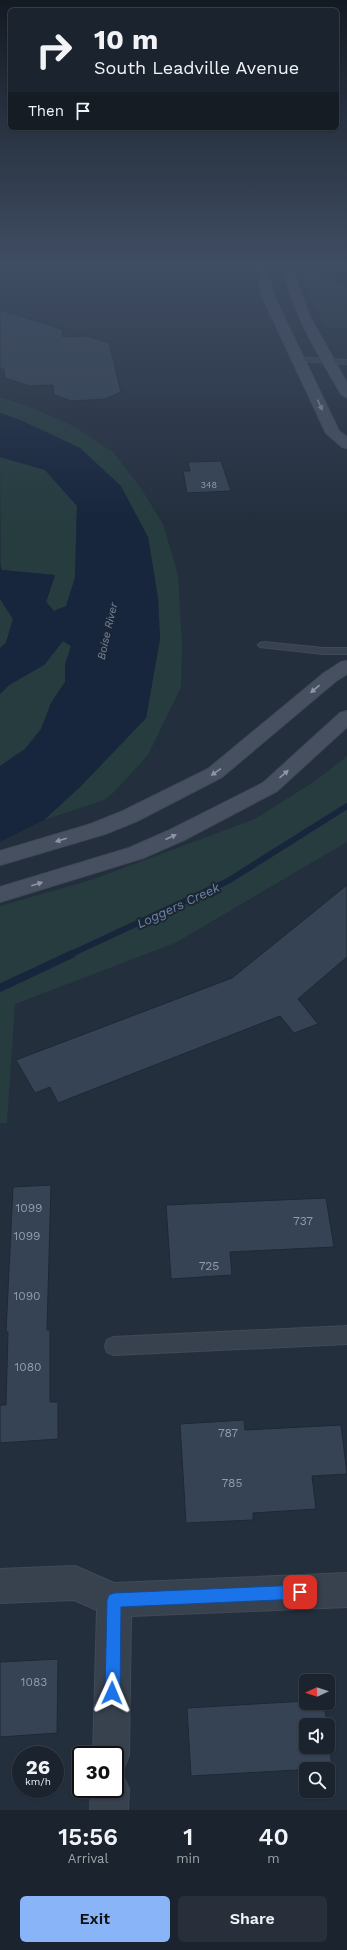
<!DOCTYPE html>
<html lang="en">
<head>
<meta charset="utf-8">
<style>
	:root { --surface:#1b232e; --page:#282f3a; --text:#f1f3f6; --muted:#a0a4aa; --line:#39404a; --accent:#8ab4f8 }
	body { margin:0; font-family:"Work Sans",sans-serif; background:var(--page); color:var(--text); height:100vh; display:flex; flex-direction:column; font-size:15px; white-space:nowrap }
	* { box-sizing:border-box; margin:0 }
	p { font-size:13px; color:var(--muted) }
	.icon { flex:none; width:22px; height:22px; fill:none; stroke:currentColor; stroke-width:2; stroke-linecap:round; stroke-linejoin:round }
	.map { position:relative; height:1810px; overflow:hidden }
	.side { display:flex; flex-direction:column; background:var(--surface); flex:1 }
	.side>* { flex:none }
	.guide { position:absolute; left:8px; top:8px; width:331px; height:122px; border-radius:6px; box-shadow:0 1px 3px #0004,0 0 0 1px var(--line); background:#1b232e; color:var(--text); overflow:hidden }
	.needle { width:26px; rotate:267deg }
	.buttons { position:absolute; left:299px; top:1674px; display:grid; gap:8px }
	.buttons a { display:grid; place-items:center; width:36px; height:36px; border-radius:6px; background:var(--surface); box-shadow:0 1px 3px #0004,0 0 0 1px var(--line); font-size:20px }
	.speed { position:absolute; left:12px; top:1746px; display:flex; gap:8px; font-size:20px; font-weight:700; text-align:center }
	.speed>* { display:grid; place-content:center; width:52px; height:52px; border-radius:50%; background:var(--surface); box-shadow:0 1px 3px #0004,0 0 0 1px var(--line); line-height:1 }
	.speed small { font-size:10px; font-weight:400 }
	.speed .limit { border:2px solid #111; border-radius:6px; background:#fff; color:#111 }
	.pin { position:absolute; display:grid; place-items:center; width:34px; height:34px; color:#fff; margin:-17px; border-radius:8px; box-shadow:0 2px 6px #0006 }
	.me { position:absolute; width:44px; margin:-22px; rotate:1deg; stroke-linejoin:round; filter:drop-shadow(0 0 3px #0008) }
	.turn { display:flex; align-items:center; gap:14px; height:84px; padding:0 20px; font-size:18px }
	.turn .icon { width:52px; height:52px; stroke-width:2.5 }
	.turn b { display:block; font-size:28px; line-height:34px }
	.then { display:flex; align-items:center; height:38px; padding:0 20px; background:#0003; gap:8px; font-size:15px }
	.eta { display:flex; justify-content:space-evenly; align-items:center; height:68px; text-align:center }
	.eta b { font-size:24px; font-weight:600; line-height:28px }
	.cta { display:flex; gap:8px; margin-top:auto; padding:8px 20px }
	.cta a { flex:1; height:46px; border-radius:6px; background:var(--accent); color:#111; font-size:16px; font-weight:600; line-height:46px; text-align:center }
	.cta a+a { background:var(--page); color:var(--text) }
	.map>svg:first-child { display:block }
	.green { fill:#263c3f }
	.water { fill:#17263c }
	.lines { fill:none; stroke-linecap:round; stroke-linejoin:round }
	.stream-far1 { stroke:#17263c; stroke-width:6 }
	.stream { stroke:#17263c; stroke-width:8 }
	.building { fill:#364354; stroke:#1f2835 }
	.service-casing { stroke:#414a57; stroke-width:2 }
	.minor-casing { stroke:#414a57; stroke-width:2 }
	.secondary-casing { stroke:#414a57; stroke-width:2 }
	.service { fill:#38414e; fill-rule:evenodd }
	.minor { fill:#38414e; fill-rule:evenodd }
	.secondary { fill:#465061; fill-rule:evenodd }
	.oneway { fill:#8e96a5 }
	.route { fill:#1a73e8; stroke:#114b97 }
	.labels { text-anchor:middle; stroke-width:4; stroke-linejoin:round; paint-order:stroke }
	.far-number-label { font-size:9px; fill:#929caa }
	.far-water-label { font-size:11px; font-style:italic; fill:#6d86a8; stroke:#1d2633 }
	.near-number-label { font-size:12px; fill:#929caa }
	.water-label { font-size:13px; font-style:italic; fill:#6d86a8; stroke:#1d2633 }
</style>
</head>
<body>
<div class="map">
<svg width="347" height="1810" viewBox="0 0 347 1810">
	<rect width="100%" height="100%" fill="#242f3e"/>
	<path class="green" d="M301,264h46v64h-21l-15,-29z
		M0,397l28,9 47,21 39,26 28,37 21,34 15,51 4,69 -1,43 -33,68 -35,38 -9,7 -60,20 37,-34 65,-68 14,-79 -2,-41 -10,-61 -68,-89 -62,-29 -18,-6z
		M0,457l45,13 32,36 -2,72 -9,28 -12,5 -8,-9 9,-27 -54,-5z
		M0,599l13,20 -7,24 -6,5z
		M63,641l8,5 -6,19v17l-14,21 -10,26 -16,20 -25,17v-72l9,-9 35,-20z
		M347,756v86l-172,101 -160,61 -8,119h-7v-217l91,-26 164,-61 63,-40z"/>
	<path class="water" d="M327,264h20v23l-8,-3 -12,-10z
		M0,413l18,6 62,29 41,38 27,51 10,61 2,41 -14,79 -65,68 -37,34 -44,22v-76l25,-17 16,-20 10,-26 14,-21v-17l6,-19 -8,-5 -19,24 -35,20 -9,9v-46l6,-5 7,-24 -13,-20v-35l2,6 53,5 -9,27 8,9 12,-5 9,-28 2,-72 -32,-36 -45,-13z"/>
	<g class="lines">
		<path class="stream-far1" d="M69,955l159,-74 119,-75"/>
		<path class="stream" d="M0,988l72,-34"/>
	</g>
	<path class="building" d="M0,310l62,19 1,8 23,-1 23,7 12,49 -16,7 -33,2 -18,-6 -1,-10 -24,1 -24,-8 -1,-9h-4z
		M221,461l10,30 -44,2 -4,-22h7l-2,-9z
		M347,885v72l-49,42 20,25 -24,9 -14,-17 -222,87 -8,-16 -15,6 -19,-33 216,-82z
		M51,1185l-4,145h3v72h8v37l-58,4v-38h6l2,-73h-2l7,-145z
		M326,1198l8,49 -104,5 2,23 -61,4 -5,-74z
		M244,1420l1,10 96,-5 6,49 -35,2 4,33 -63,4v7l-67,3 -6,-99z
		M58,1659l-1,74 -57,4v-75z
		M306,1701v2h18l3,22h-21v22h22v-14l4,35 -141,8 -4,-68z"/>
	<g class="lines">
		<g class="service-casing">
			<path id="service" d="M295,357l52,3v4l-49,-3 -4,-2z
				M264,642l59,6h24v6h-24l-63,-7 -2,-2 2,-2z
				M347,1326v18l-233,11 -7,-3 -2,-6 2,-6 7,-3z"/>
		</g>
		<g class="minor-casing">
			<path id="minor" d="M75,1566l39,17 233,-10v34l-216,9 -2,139 -5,13 -9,4v-17h-22l4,-145 -23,-10 -74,3v-34z
				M115,1772l8,4 6,13 -1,21h-38l1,-21h24z"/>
		</g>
		<g class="secondary-casing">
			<path id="secondary" d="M256,264h10l8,32 65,135 8,6v11l-5,-1 -16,-14 -64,-137z
				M283,264h10l4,17 12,34 38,68v15l-6,-4c-24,-42 -50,-82 -58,-130z
				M347,661v13l-11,7 -114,96 -85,44 -32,13 -105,31v-14l91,-27 32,-13 85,-42 116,-96 17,-11z
				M347,711v16l-70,64 -93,49 -41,18 -143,44v-15l129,-39 41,-18 93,-47 77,-70z"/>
		</g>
		<use href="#service" class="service"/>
		<use href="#minor" class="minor"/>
		<use href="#secondary" class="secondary"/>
	</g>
	<defs><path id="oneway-solid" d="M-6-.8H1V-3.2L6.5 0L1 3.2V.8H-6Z"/></defs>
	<g class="oneway">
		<use href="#oneway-solid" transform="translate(320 405) rotate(65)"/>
		<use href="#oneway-solid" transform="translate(315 689) rotate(140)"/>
		<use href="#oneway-solid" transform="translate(216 772) rotate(146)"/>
		<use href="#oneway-solid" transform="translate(284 774) rotate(-41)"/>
		<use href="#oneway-solid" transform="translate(171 837) rotate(-24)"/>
		<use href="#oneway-solid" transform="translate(61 840) rotate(163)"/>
		<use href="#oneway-solid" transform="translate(37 884) rotate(-17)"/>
	</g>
	<linearGradient id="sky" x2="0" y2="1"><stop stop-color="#141a22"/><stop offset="0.51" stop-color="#3f4d63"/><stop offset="1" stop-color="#3f4d63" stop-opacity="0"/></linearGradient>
	<rect width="347" height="518" fill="url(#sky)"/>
	<path class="route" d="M300,1585l5,2 2,5 -2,5 -5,2 -179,8 -1,86 -3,5 -5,2 -5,-2 -2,-5 2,-93 2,-5 5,-2z"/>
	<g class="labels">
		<g class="far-number-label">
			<text x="209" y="488">348</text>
		</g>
		<g class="far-water-label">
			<text transform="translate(107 631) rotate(-77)" y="4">Boise River</text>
		</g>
		<g class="near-number-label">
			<text x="29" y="1212">1099</text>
			<text x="303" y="1225">737</text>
			<text x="27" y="1240">1099</text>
			<text x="209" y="1270">725</text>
			<text x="27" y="1300">1090</text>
			<text x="28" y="1371">1080</text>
			<text x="228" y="1437">787</text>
			<text x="232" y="1487">785</text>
			<text x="34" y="1686">1083</text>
		</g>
		<g class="water-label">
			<text transform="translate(178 905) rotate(-25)" y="5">Loggers Creek</text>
		</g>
	</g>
</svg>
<div class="buttons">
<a><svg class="needle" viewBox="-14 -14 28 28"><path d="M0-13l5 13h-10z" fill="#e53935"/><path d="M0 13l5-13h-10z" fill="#a0a4aa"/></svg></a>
<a><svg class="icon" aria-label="sound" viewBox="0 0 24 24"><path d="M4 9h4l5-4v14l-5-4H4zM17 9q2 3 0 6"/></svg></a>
<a><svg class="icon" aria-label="search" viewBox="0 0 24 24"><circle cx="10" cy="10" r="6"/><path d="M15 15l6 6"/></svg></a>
</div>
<div class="speed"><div>26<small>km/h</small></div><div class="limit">30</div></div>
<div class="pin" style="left:300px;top:1592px;background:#d93025"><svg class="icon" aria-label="arrive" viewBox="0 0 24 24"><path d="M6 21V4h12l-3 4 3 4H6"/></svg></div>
<svg class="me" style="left:112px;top:1693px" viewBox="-20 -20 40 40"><path d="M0-17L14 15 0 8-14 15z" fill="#1a73e8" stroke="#fff" stroke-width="4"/></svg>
<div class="guide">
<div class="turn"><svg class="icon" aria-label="right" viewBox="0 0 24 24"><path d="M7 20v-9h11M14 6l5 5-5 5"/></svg><div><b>10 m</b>South Leadville Avenue</div></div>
<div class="then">Then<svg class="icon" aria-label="arrive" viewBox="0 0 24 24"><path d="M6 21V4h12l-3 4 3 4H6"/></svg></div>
</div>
</div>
<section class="side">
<div class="eta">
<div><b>15:56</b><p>Arrival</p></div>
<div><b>1</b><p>min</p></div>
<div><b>40</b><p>m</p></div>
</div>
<div class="cta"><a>Exit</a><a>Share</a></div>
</section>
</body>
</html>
